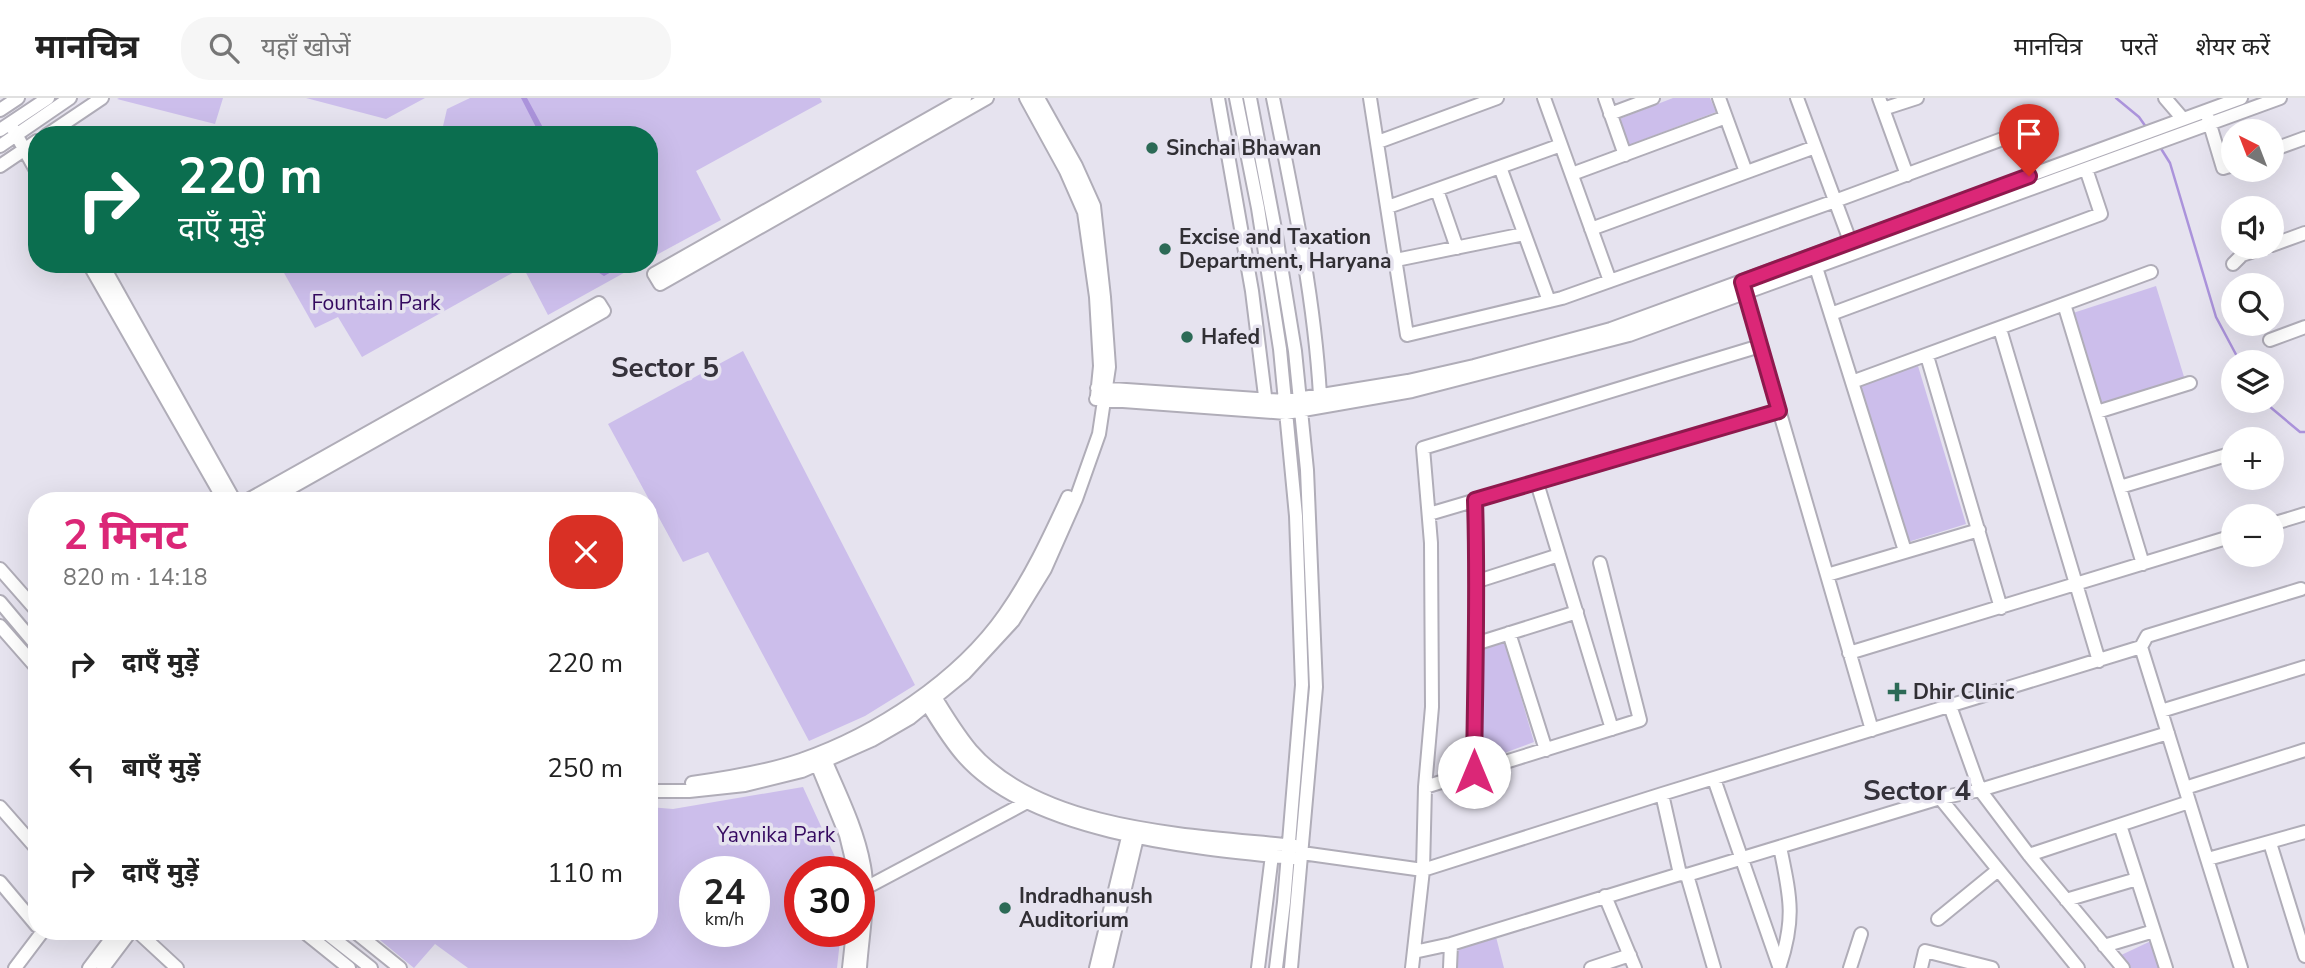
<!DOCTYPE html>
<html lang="hi">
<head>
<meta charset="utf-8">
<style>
	:root { --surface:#fff; --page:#f6f6f6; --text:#222; --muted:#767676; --line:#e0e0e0; --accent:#db2777 }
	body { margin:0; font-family:"Nunito Sans","Noto Sans Devanagari",sans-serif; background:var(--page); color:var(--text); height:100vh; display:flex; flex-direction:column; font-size:26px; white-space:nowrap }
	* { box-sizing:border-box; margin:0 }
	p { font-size:23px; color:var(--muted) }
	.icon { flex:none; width:38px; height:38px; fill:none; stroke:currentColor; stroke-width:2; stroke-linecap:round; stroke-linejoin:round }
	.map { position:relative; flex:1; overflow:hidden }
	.side { position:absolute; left:28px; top:394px; width:630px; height:448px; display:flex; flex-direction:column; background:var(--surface); border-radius:28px; box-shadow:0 7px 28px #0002 }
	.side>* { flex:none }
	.guide { position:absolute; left:28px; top:28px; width:630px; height:147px; border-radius:28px; box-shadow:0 7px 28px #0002; background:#0b6e4f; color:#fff; overflow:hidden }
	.needle { width:46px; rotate:318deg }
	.controls { position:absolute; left:2221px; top:21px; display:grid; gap:14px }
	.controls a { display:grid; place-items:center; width:63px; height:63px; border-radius:50%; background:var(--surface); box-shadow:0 7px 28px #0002; font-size:35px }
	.speed { position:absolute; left:679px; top:758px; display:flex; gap:14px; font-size:35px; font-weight:700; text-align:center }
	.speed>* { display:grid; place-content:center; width:91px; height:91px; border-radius:50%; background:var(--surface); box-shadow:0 7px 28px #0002; line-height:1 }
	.speed small { font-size:18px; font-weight:400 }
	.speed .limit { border:10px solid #d22; background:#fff; color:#111 }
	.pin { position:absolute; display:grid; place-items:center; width:60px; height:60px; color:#fff; margin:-72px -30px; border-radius:50% 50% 50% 0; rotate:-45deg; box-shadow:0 0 7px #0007 }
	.pin .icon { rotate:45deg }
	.me { position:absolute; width:77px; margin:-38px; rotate:0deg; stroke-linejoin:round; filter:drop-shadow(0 0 5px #0008) }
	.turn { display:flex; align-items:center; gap:24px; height:147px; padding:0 35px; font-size:32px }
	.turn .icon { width:91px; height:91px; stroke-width:2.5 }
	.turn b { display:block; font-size:49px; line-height:60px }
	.round { display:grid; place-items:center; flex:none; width:74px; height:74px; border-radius:28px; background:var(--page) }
	.summary { display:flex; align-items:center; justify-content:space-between; height:119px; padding:0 35px }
	h1 { font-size:42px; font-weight:700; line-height:52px; color:var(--accent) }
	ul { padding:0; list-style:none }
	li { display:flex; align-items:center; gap:21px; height:105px; padding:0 35px }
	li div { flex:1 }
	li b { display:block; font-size:26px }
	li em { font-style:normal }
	header { display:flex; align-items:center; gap:42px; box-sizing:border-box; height:98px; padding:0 35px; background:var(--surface); border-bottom:2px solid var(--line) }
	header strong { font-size:33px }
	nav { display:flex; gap:38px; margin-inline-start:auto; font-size:24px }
	.search { width:490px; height:63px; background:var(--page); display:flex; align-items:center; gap:18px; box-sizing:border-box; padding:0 24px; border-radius:28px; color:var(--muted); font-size:26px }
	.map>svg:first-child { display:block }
	.green { fill:#ccbeeb; fill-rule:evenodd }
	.water { fill:#ab93db }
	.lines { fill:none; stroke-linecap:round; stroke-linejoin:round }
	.stream { stroke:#ab93db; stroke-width:2.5 }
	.minor-casing { stroke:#b0adb8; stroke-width:16 }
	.minor { stroke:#fff; stroke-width:12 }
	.route-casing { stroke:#8e194d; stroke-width:18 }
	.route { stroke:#db2777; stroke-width:12 }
	.poi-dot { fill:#2c6a56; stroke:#e6e3ef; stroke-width:2.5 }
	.labels { text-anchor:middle; stroke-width:7; stroke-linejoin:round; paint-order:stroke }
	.poi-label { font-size:21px; font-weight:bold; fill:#312f34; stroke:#e6e3ef; text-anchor:start }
	.park-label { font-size:21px; fill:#350a60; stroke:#e6e3ef }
	.district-label { font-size:28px; font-weight:bold; fill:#35323b; stroke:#e6e3ef }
</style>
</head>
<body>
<header>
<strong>मानचित्र</strong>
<div class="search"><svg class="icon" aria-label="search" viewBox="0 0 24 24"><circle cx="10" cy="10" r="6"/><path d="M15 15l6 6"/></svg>यहाँ खोजें</div>
<nav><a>मानचित्र</a><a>परतें</a><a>शेयर करें</a></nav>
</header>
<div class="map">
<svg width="2305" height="870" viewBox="0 0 2305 870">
	<rect width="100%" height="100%" fill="#e6e3ef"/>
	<path class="green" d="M119,0h104l-8,26 -98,-25z
		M306,0h119l-39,21z
		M470,0h350l2,4 -126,69 25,49 -72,39v-124h-208l6,-26z
		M1673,0h37l6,14 -87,33 -10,-26z
		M279,166h361l-92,51 -25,-48 -161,90 -24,-40 -23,11z
		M2156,188l29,94 -83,26 -29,-93z
		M743,253l172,334 -50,31 -56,25 -101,-189 -25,10 -75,-138z
		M1918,268l48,158 -58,18 -49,-158z
		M1505,544l29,100 -54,20 1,-112z
		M803,689l33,72 2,12 -38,1v59h41l-4,37h-369l-33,-24 -21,24 -45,-37h280v-124l24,2zM695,774h59v59h-59z
		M1495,835l9,35h-48l3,-24z
		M2151,843l9,27h-34l-9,-11z"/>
	<path class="water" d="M521,0h6l20,37h-7z
		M585,166h41l-22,12z"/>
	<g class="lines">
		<path class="stream" d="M2116,0l23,19 7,10
			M2160,49l10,16 46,154 24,45
			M2263,303l37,31h5"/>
		<g class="minor-casing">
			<path id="minor" d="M965,0l-311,176 6,10 327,-186
				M1026,0l40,73 18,41 12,85 4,69 -3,30
				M1218,0l34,193 14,113
				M1236,0l22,110 22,141 16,167 6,169 -18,217 -8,66
				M1250,0l25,131 20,122 12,119 9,217 -25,281
				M1273,0c20,99 41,196 47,297
				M1370,0l37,237 155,-37 273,-97 200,-74 9,1
				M1544,0l66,183
				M1605,0l20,57
				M1719,0l27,74
				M1797,0l56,151
				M1879,0l28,77
				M2165,0l18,21
				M1883,11l34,-11
				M0,12l18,-12
				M1610,16l43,-16
				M2208,20l15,50 10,-3
				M13,31l24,43
				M0,32l48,-32
				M47,37l55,-37
				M1378,44l119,-44
				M0,48l70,-48
				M2272,52l33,-12
				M0,68l37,-25
				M1500,69l49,134
				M1572,76l154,-57
				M1437,92l20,58
				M1388,109l173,-62
				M1591,131l224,-82
				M2272,147l33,-12
				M1396,162l128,-26
				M1814,163l91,290
				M89,166l135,236
				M102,166l132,236
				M2233,166l9,-9 24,-8
				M1743,188l129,444
				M2064,206l79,260
				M1831,216l270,-100 -15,-45
				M2000,231l99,332
				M2270,242l35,-13
				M1927,258l74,252
				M1852,284l299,-110
				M1097,290l188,13 123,-20 66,-15 137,-37 630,-231
				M1096,301l190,14 126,-22 217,-56 651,-237
				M2097,314l93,-29
				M1537,385l75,246
				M2120,389l110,-33
				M248,402l351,-197 5,8 -335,189
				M1429,416l350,-103
				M2272,426l33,-10
				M0,471l37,42
				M1827,477l152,-45
				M1478,483l81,-26
				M0,504l37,44
				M0,528l37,42
				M1509,535l37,117
				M1475,546l102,-32
				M1849,555l384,-117
				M932,594c12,20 24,40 39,58 71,82 223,85 324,96
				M924,601c12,19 24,40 39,57 68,78 233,92 331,102
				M1950,608l30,84 49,65 94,113
				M2161,613l144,-44
				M823,657c15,36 34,72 41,111 6,32 -2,69 -4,102
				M814,659l32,78 9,37
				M1474,674c1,-91 4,-181 1,-272
				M1714,681l65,187
				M692,685c36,-5 74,-11 109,-23 75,-26 158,-80 204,-146 26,-37 44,-76 63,-117
				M1425,689l215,-67 -40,-157
				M2185,690l120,-38
				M649,693h40l56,-6 57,-14 70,-31 38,-22 55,-45 48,-52 32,-52 31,-70 23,-65 10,-67 -5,-70 -10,-91 -18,-40 -38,-68
				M1662,696l18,80 7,1 27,93
				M1940,700l138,170
				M0,709l37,42
				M2120,727l46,143
				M2270,745l35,113
				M1302,755l121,17 239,-76 479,-147
				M2029,757l160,-53
				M2208,761l97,-27
				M1687,777l253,-77 40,-8 188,-57
				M0,784l37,44
				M860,793l169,-90
				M1605,798l30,72
				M2066,802l71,-21
				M1938,821l60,-49
				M137,833l40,37
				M303,833l46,37
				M324,833l47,37
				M354,833l46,37
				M2104,848l50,-15
				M1414,854l37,-8 229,-70
				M15,870l28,-37
				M89,870l28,-37
				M103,870l28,-37
				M849,870l4,-37
				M1096,870l34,-139
				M1106,870l33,-139
				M1258,870l14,-113
				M1412,870l11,-98 2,-83 7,-80 -1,-164 -8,-95 337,-102
				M1450,870l1,-24
				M1591,870l39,-13
				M1779,870c17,-50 11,-72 1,-121
				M1850,870l11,-34
				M1921,870l4,-17 67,17
				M2241,870l-100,-321 6,-11 154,-47"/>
		</g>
		<use href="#minor" class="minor"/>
	</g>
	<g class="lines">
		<g class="route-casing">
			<path id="route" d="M1474,674c1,-91 4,-181 1,-272l304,-89 -37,-129 287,-106"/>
		</g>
		<use href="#route" class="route"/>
	</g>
	<g class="poi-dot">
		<circle cx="1152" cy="50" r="7"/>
		<circle cx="1165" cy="151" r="7"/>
		<circle cx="1187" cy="239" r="7"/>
		<path d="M1893.5 583.5h7v7h7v7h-7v7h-7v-7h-7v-7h7z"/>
		<circle cx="1005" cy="810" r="7"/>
	</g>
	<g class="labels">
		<g class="poi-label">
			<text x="1166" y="57">Sinchai Bhawan</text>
			<text x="1179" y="146">Excise and Taxation<tspan x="1179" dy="24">Department, Haryana</tspan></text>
			<text x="1201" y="246">Hafed</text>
			<text x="1913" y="601">Dhir Clinic</text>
			<text x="1019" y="805">Indradhanush<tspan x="1019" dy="24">Auditorium</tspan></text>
		</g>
		<g class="park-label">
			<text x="376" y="212">Fountain Park</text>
			<text x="776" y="744">Yavnika Park</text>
		</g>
		<g class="district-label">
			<text x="665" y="279">Sector 5</text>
			<text x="1917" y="702">Sector 4</text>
		</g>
	</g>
</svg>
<div class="controls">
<a><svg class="needle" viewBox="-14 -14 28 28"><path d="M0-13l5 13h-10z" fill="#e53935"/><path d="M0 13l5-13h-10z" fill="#767676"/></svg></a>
<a><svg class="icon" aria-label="sound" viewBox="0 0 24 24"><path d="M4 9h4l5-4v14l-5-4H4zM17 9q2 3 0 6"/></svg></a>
<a><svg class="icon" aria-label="search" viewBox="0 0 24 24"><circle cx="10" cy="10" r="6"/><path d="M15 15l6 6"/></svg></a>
<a><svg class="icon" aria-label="layers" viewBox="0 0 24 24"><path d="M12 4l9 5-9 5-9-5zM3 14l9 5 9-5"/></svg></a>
<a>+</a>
<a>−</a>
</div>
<div class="speed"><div>24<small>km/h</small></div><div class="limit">30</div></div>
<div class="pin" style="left:2029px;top:78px;background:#d93025"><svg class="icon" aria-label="arrive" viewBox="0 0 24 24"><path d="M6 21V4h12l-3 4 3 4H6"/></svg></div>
<svg class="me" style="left:1474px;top:674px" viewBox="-20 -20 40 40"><circle r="19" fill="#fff"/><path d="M0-13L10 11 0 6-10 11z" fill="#db2777"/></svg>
<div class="guide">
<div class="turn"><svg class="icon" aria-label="right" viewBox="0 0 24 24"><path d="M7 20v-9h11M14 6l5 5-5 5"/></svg><div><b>220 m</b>दाएँ मुड़ें</div></div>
</div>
<section class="side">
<div class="summary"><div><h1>2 मिनट</h1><p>820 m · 14:18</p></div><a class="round" style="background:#d93025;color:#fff"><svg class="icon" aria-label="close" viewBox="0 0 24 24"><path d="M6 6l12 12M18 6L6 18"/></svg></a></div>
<ul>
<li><svg class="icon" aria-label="right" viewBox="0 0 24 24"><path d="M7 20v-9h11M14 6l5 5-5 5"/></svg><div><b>दाएँ मुड़ें</b></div><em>220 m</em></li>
<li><svg class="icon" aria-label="left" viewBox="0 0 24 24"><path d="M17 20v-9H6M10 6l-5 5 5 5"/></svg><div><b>बाएँ मुड़ें</b></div><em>250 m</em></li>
<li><svg class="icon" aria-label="right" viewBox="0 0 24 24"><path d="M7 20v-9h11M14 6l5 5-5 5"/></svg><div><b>दाएँ मुड़ें</b></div><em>110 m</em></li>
</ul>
</section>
</div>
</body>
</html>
